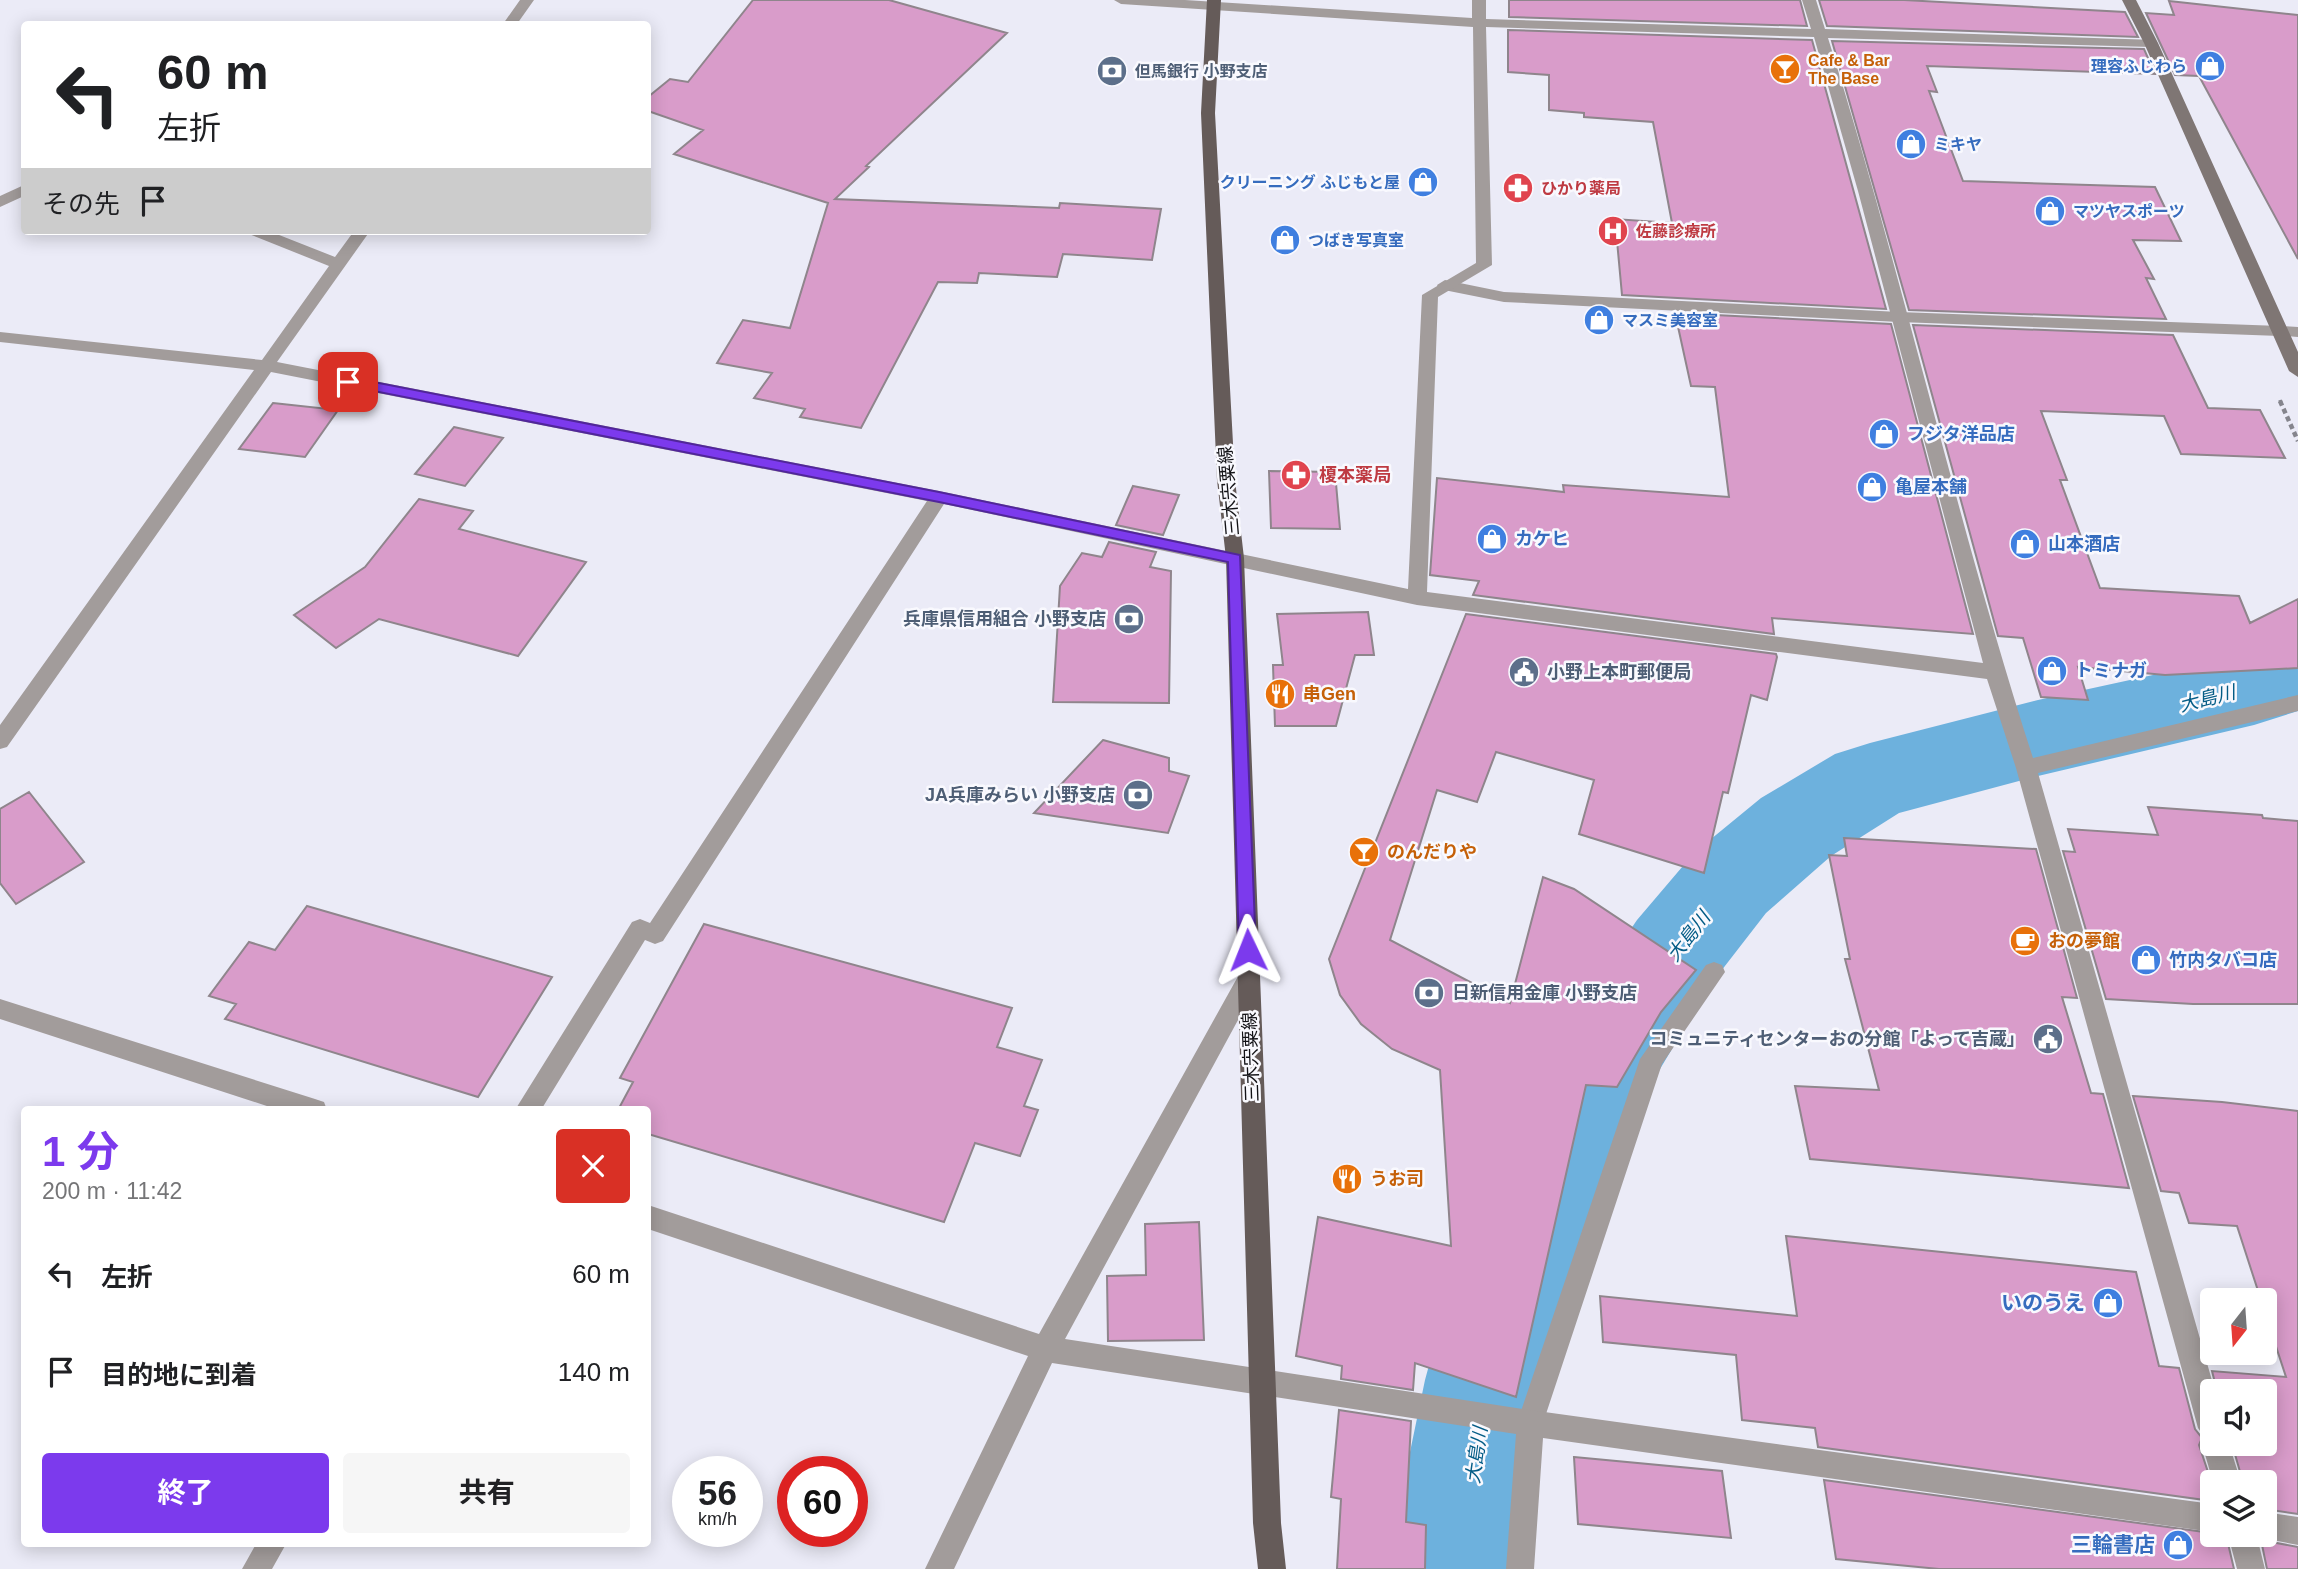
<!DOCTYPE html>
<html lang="ja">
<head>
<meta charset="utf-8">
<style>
	:root { --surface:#fff; --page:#f6f6f6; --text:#202124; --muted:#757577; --accent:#7c3aed }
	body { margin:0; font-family:Helvetica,"Noto Sans JP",sans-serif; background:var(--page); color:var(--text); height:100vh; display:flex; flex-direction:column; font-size:26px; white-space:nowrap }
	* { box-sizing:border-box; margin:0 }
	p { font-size:23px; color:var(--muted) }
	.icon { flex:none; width:38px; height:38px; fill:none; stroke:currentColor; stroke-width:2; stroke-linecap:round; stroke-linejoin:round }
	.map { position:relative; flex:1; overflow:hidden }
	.panel { position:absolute; left:21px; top:1106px; width:630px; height:441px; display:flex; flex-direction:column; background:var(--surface); border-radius:7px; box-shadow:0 4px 18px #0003 }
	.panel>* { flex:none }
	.top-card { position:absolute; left:21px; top:21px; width:630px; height:214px; border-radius:7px; box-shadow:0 4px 18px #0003; background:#fff; color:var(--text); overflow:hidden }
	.needle { width:46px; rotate:197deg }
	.buttons { position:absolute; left:2200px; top:1288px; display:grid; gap:14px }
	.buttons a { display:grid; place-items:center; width:77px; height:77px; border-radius:7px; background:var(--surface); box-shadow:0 4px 18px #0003; font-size:35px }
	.speed { position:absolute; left:672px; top:1456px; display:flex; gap:14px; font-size:35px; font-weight:700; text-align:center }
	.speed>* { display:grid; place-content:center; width:91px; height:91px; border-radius:50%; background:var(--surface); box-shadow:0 4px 18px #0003; line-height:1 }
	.speed small { font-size:18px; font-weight:400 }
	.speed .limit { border:10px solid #d22; background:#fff; color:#111 }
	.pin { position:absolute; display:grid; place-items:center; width:60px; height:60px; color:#fff; margin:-30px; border-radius:14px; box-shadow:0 4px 10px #0006 }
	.me { position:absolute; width:77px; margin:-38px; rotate:358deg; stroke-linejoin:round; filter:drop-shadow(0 0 5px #0008) }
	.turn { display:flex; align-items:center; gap:24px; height:147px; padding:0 21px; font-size:32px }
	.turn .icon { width:91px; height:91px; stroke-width:2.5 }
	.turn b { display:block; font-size:49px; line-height:60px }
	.then { display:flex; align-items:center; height:66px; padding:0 21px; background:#0003; gap:14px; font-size:26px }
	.round { display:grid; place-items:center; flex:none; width:74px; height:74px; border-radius:7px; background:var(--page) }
	.overview { display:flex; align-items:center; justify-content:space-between; height:119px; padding:0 21px }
	h1 { font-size:42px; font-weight:700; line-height:52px; color:var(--accent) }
	.button { display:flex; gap:14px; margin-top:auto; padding:14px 21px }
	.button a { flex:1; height:80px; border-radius:7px; background:var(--accent); color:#fff; font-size:28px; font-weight:700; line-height:80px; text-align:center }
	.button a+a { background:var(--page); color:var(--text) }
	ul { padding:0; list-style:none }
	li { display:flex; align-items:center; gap:21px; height:98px; padding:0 21px }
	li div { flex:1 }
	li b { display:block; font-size:26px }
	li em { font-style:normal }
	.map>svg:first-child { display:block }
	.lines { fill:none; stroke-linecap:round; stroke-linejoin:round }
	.river { fill:#6db1dd; fill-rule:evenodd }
	.building { fill:#d99cca; stroke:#8f858c; stroke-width:2 }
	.path-far1 { stroke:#85858d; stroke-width:3.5; stroke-dasharray:3.5 2.5; stroke-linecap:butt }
	.path { stroke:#85858d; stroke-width:4.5; stroke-dasharray:5 3.5; stroke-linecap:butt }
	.lane { fill:#a29c9b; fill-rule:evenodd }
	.street { fill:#a29c9b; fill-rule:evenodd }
	.secondary { fill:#7f7674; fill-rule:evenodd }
	.primary { fill:#655b59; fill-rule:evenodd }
	.route { fill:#7c3aed; stroke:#51269a; stroke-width:2 }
	.labels { text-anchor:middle; stroke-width:5; stroke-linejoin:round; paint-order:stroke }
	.far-food-label { font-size:16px; font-weight:bold; fill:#c56008; stroke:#f9f9fe; text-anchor:start }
	.far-shop-label { font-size:16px; font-weight:bold; fill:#366cbe; stroke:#f9f9fe; text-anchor:start }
	.far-service-label { font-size:16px; font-weight:bold; fill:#4e5e75; stroke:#f9f9fe; text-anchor:start }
	.far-health-label { font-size:16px; font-weight:bold; fill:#be3a42; stroke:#f9f9fe; text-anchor:start }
	.shop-label { font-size:18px; font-weight:bold; fill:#366cbe; stroke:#f9f9fe; text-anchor:start }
	.health-label { font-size:18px; font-weight:bold; fill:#be3a42; stroke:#f9f9fe; text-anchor:start }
	.street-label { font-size:18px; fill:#121216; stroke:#f9f9fe }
	.service-label { font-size:18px; font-weight:bold; fill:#4e5e75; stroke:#f9f9fe; text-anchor:end }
	.food-label { font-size:18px; font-weight:bold; fill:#c56008; stroke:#f9f9fe; text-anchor:start }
	.water-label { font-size:19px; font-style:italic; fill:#045c86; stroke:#f9f9fe }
	.near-shop-label { font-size:21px; font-weight:bold; fill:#366cbe; stroke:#f9f9fe; text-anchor:end }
</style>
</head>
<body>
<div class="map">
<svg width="2298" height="1569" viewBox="0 0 2298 1569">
	<rect width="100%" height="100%" fill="#ebebf7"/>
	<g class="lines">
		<path class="river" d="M2298,641v70l-44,14 -216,51 -139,37 -68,43 -65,57 -55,71 -57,95 -87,220 -18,81 -11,72 -7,117h-132l11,-117 15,-72 22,-81 120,-276 70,-103 57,-67 67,-55 74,-44 35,-11 168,-43 216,-47z"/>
	</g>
	<path class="building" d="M753,0h136l118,33 -141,133 3,1 -34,32 224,9 1,-5 101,6 -9,51 -89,-6 -6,23 -78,-4 -2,10 -39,-1 -77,146 -61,-11 5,-8 -51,-11 18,-25 -55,-10 26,-43 47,8 38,-125 -154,-49 29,-24 -55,-19v-14l22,-18 18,3z
		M1509,0h291l7,26 -298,-9z
		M1819,0h85l221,12 13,25 -311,-11z
		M2169,1l129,14v244l-99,-183 -24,-1 -29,-62 28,2z
		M1508,30l304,10 74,269 -264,-14 -7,-76 57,4 -19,-101 -69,-5v-4l-35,-3v-35l-41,-3z
		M1832,41l312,8 11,25 -228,-8 10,26 -8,-1 34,90 192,6 26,54 -48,-1 21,39 -8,-1 20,41 -257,-9z
		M1675,313l216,11 82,310 -201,-16 2,16 -301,-39 6,-14 -49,-6 7,-97 127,14 -1,-7 166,12 -14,-110 -24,-1z
		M1913,325l260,10 35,73 52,2 25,48 -104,-4 -17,-38 -123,-5 26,69h-7l40,108 139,8 11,27 48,-24v69l-133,7 -87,-8 10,33 -47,-3 -18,-59 -25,-2z
		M273,403l65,7 -33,47 -66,-8z
		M454,427l49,11 -38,48 -50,-12z
		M1269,471l66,1 5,57 -69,-1z
		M1133,486l46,9 -16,40 -47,-10z
		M419,499l54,12 -14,18 127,33 -68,94 -139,-37 -43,29 -42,-33 71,-48z
		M1109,542l47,10 -6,15 21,4 -2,132 -116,-1 7,-116 22,-33 20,4z
		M1368,612l6,43h-19l-19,71h-61l-2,-61h10l-6,-51z
		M1466,614l310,40 1,3 -10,43 -16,-5 -23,98 -5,-1 -19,81 -125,-39 15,-54 -98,-28 -19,50 -40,-12 -47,150 120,63 33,-126 31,12 122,81 -35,42 -44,75 -31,-2 -70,312 -101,-34 -2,27 -72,-11 1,-13 -46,-10 22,-139 133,29 -11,-176 -48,-21 -31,-25 -21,-29 -11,-36z
		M1103,740l66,18v13l20,5 -21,57 -134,-20z
		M29,792l55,70 -68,42 -16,-21v-74z
		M2148,807l114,8 1,3 35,3v183h-105l-87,-5 -43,-148 12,1 -7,-23 90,6z
		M1844,838l192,11 41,149 -15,-1 29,96 12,1 26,94 -319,-29 -15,-73 84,4 -34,-131h5l-21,-104 18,1z
		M307,906l245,71 -74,120 -253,-78 11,-15 -27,-8 40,-54 26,8z
		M704,924l308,84 -15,39 45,13 -18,46 14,4 -18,46 -45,-13 -31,79 -296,-88v-24h-30l15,-28 -13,-4z
		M2133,1096l89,6 76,9v403l-34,-5v-27h-21l-11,-38h32v-53h-47l-5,-20 74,6 -22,-67v-10h-3l-24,-74 -48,-3 -10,-30 -18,-2z
		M1199,1222l5,118 -96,1 -1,-65 39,-1 -1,-51z
		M1786,1236l350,36 23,94 20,2 16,61 7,9 -3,7 13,39v17l-394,-54 -3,-19 -73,-8 -6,-65 -133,-13 -3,-46 197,20z
		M1339,1410l72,11 -5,101 20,3 -1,44h-88l4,-70 -10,-2z
		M1574,1457l148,14 9,67 -153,-14z
		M1824,1480l402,55 8,34h-295l-103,-10z
		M2261,1540l37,7v22h-31z"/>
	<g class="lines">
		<path class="path-far1" d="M2280,400l1,3"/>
		<path class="path" d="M2280,401l18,40"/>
		<path class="lane" d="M1445,280l59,12 395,20 381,14 8,5 -8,5 -381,-14 -395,-20 -65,-13 -2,-4z
			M1714,962l8,3 3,7 -63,92 -119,359 -3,10 -10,3 -10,-3 -3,-10 123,-364 66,-94z"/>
		<path class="street" d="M520,0h14l-17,24h-14z
			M1114,0h71l287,18v-18h14v19l325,10 -9,-29h14l9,29 331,11v6l-5,1 -323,-9c75,238 128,482 205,720l265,-63v16l-260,62 177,618h-3v53h17l12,38h-28l-11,-38 3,-6 -7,-10 -182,-660 -29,-89 -570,-74 -473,-101 -281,437 -8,3 -10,-4 -104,170h-26l117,-188 8,-3 10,4 277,-422 -656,-129 -264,375 -7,2v-24l254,-355 -254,-28v-10l262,28 67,-94 -80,-32 -2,-3h22l66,26 19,-26h16l-93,131 662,129 469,98 14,-294 54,-32 -3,-236 -352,-23zM1486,27l328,10 44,154 125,472 -556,-71 11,-295 54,-32z
			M24,185v11l-24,11v-11z
			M2280,326l18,1v10l-24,-2 -2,-4 2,-4z
			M1249,968l8,3 3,7 -3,7 -192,354 465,71 682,94v28l-669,-94 -9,131h-28l10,-135 -464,-71 -98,206h-29l103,-213 -380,-127v-24l391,129 202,-363z
			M0,999l315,100 9,3 3,8h-48l-279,-91z
			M2264,1512l34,5v28l-41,-8 8,32h-28l-9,-34h36z
			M256,1544h30l-14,25h-30z"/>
		<path class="secondary" d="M2122,0h14l22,43 140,309v25l-9,-6 -145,-328z"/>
		<path class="primary" d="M1207,0h14l-6,113 20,367 9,78 37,965 5,46h-28l-5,-46 -27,-965 -9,-78 -16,-367z"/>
	</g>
	<path class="route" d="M348,377l591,115 301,63 16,395 -2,5 -6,2 -6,-2 -3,-5 -11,-388 -289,-60 -596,-117v-6z"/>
	<defs>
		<g id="shop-disc" transform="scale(1.575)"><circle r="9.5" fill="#3f7fe0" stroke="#f9f9fe"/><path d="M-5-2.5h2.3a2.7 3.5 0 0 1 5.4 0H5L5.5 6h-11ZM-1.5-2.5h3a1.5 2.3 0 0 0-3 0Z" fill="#fff"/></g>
		<g id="bar-disc" transform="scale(1.575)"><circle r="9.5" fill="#e8710a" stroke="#f9f9fe"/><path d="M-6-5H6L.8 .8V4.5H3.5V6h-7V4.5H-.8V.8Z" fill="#fff"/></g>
		<g id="bank-disc" transform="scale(1.575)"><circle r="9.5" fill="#5c6f8a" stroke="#f9f9fe"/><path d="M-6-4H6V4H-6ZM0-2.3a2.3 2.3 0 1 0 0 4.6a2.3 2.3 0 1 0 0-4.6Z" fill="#fff"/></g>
		<g id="pharmacy-disc" transform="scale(1.575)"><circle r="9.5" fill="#e0444e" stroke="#f9f9fe"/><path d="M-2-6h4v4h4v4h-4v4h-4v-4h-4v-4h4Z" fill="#fff"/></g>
		<g id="hospital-disc" transform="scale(1.575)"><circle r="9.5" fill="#e0444e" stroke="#f9f9fe"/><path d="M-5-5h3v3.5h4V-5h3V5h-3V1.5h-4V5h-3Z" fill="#fff"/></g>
		<g id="civic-disc" transform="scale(1.575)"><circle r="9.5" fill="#5c6f8a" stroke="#f9f9fe"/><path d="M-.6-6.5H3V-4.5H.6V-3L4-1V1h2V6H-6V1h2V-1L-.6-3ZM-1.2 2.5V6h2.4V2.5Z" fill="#fff"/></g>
		<g id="restaurant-disc" transform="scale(1.575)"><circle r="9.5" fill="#e8710a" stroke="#f9f9fe"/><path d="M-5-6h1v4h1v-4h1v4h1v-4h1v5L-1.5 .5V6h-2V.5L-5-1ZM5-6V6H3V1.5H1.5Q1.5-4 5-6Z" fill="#fff"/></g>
		<g id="cafe-disc" transform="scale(1.575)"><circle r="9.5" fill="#e8710a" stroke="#f9f9fe"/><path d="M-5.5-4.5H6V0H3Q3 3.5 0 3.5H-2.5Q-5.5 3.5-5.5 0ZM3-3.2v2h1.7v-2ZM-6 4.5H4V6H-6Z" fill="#fff"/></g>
	</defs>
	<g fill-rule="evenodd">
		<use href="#shop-disc" x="2210" y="66"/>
		<use href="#bar-disc" x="1785" y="69"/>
		<use href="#bank-disc" x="1112" y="71"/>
		<use href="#shop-disc" x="1911" y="144"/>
		<use href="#shop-disc" x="1423" y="182"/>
		<use href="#pharmacy-disc" x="1518" y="188"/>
		<use href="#shop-disc" x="2050" y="211"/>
		<use href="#hospital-disc" x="1613" y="231"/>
		<use href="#shop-disc" x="1285" y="240"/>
		<use href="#shop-disc" x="1599" y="320"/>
		<use href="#shop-disc" x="1884" y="434"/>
		<use href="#pharmacy-disc" x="1296" y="475"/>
		<use href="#shop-disc" x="1872" y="487"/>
		<use href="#shop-disc" x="1492" y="539"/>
		<use href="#shop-disc" x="2025" y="544"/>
		<use href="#bank-disc" x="1129" y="619"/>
		<use href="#shop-disc" x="2052" y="671"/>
		<use href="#civic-disc" x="1524" y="672"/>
		<use href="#restaurant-disc" x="1280" y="694"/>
		<use href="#bank-disc" x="1138" y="795"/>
		<use href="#bar-disc" x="1364" y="852"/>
		<use href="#cafe-disc" x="2025" y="941"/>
		<use href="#shop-disc" x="2146" y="960"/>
		<use href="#bank-disc" x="1429" y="993"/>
		<use href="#civic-disc" x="2048" y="1039"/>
		<use href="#restaurant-disc" x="1347" y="1179"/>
		<use href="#shop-disc" x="2108" y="1303"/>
		<use href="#shop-disc" x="2178" y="1545"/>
	</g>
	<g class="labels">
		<g class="far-food-label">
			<text x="1808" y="66">Cafe &amp; Bar<tspan x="1808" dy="18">The Base</tspan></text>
		</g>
		<g class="far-shop-label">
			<text x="2187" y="72" text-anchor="end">理容ふじわら</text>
			<text x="1934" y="150">ミキヤ</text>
			<text x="1400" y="188" text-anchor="end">クリーニング ふじもと屋</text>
			<text x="2073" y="217">マツヤスポーツ</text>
			<text x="1308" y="246">つばき写真室</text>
			<text x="1622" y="326">マスミ美容室</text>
		</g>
		<g class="far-service-label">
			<text x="1135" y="77">但馬銀行 小野支店</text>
		</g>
		<g class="far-health-label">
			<text x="1541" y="194">ひかり薬局</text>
			<text x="1636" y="237">佐藤診療所</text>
		</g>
		<g class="shop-label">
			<text x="1907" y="440">フジタ洋品店</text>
			<text x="1895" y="493">亀屋本舗</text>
			<text x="1515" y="545">カケヒ</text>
			<text x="2048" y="550">山本酒店</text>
			<text x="2075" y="677">トミナガ</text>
			<text x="2169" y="966">竹内タバコ店</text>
		</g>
		<g class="health-label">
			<text x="1319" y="481">榎本薬局</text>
		</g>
		<g class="street-label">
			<text transform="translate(1229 491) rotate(-95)" y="6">三木宍粟線</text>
			<text transform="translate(1251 1057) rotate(-92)" y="6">三木宍粟線</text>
		</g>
		<g class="service-label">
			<text x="1106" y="625">兵庫県信用組合 小野支店</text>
			<text x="1547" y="678" text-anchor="start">小野上本町郵便局</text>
			<text x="1115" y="801">JA兵庫みらい 小野支店</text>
			<text x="1452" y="999" text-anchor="start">日新信用金庫 小野支店</text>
			<text x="2025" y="1045">コミュニティセンターおの分館「よって吉蔵」</text>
		</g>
		<g class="food-label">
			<text x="1303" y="700">串Gen</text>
			<text x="1387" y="858">のんだりや</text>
			<text x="2048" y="947">おの夢館</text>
			<text x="1370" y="1185">うお司</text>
		</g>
		<g class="water-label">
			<text transform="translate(2207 698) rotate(-14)" y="7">大島川</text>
			<text transform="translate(1688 936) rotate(-52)" y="7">大島川</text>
			<text transform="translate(1476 1455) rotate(-82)" y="7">大島川</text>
		</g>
		<g class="near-shop-label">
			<text x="2085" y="1310">いのうえ</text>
			<text x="2155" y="1552">三輪書店</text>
		</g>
	</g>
</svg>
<div class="buttons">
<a><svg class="needle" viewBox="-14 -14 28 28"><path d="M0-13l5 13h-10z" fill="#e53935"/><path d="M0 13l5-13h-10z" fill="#757577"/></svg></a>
<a><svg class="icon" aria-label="sound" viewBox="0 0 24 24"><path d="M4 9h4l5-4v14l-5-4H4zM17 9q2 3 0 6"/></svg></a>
<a><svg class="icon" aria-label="layers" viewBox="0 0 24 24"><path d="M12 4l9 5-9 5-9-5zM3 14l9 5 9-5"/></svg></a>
</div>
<div class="speed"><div>56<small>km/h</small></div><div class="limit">60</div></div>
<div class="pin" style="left:348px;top:382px;background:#d93025"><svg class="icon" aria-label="arrive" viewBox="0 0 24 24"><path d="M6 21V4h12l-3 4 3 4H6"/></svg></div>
<svg class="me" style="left:1248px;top:950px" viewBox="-20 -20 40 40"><path d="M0-17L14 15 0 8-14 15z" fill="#7c3aed" stroke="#fff" stroke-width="4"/></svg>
<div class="top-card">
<div class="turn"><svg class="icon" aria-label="left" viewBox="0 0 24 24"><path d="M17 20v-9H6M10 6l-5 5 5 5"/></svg><div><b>60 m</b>左折</div></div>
<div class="then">その先<svg class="icon" aria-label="arrive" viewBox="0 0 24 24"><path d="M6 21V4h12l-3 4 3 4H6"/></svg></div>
</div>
<section class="panel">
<div class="overview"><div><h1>1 分</h1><p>200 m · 11:42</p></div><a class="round" style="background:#d93025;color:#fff"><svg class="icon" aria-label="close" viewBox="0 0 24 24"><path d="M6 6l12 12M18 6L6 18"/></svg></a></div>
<ul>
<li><svg class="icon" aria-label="left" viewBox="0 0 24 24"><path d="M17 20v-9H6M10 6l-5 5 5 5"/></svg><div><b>左折</b></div><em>60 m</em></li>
<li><svg class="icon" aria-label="arrive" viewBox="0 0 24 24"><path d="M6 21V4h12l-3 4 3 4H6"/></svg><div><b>目的地に到着</b></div><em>140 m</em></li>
</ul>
<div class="button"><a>終了</a><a>共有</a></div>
</section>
</div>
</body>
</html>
